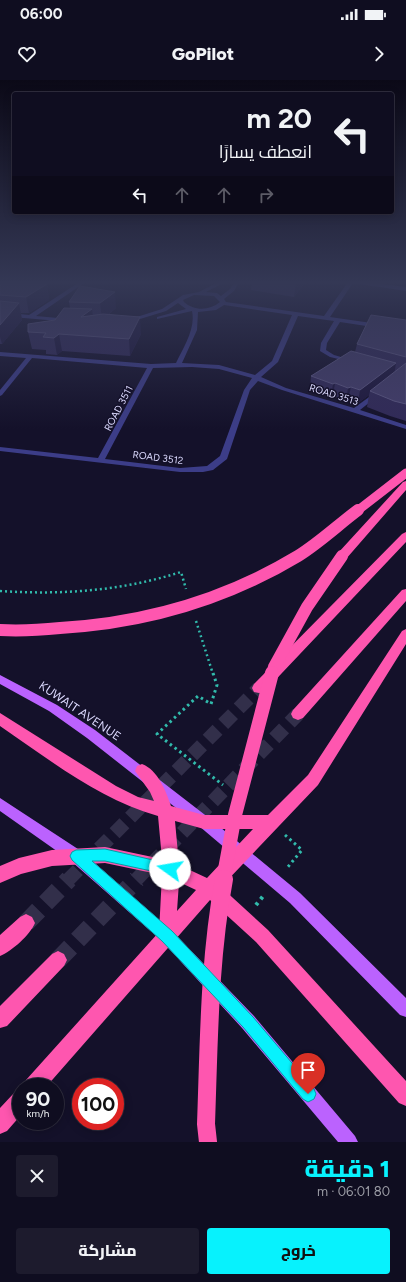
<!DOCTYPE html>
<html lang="ar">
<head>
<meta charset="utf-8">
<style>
	:root { --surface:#0f0d20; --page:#1d1b2d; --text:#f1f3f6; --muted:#9b9ca5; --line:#2f2d3e; --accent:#07f2fd }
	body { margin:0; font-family:Figtree,Cairo,sans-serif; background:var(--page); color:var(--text); direction:rtl; height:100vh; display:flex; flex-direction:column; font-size:15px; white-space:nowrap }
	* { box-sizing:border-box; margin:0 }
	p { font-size:13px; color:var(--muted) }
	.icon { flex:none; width:22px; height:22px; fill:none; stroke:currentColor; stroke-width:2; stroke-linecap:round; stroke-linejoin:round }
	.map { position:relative; height:1062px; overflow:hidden; direction:ltr }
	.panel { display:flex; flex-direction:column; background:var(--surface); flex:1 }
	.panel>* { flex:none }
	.guide { position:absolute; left:12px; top:12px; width:382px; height:122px; border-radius:4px; box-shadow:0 2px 10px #0003,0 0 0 1px var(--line); direction:rtl; background:#0f0d20; color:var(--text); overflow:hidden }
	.speed { position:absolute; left:12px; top:998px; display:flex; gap:8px; font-size:20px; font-weight:700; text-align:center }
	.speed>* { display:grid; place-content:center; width:52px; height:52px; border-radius:50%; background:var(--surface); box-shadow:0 2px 10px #0003,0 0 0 1px var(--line); line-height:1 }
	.speed small { font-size:10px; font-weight:400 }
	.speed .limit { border:6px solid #d22; background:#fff; color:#111 }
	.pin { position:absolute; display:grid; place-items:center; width:34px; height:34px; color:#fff; margin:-41px -17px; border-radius:50% 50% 50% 0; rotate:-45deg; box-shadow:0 0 4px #0007 }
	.pin .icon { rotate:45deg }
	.me { position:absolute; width:44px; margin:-22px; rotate:283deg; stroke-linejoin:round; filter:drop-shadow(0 0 3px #0008) }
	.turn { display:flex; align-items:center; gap:14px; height:84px; padding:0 16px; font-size:18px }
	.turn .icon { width:52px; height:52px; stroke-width:2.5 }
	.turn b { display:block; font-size:28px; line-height:34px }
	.lanes { display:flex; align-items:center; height:38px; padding:0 16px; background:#0003; justify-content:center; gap:20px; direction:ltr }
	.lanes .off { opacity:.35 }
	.round { display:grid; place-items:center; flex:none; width:42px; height:42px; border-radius:4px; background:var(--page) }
	.headline { display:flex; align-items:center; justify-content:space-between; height:68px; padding:0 16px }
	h1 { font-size:24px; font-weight:800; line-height:30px; color:var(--accent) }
	.cta { display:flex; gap:8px; margin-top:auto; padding:8px 16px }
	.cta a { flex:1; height:46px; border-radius:4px; background:var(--accent); color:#111; font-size:16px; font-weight:800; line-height:46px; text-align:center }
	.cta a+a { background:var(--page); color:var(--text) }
	.status { display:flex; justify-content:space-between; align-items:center; height:28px; padding:0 20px; background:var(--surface); direction:ltr }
	.status svg { height:11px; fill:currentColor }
	header { display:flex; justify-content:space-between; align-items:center; height:52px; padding:0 16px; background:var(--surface); font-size:18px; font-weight:800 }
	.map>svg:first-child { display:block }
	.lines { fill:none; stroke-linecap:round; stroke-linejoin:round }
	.highway-tunnel-far1 { stroke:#322f4a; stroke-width:14; stroke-dasharray:14 8; stroke-linecap:butt }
	.highway-tunnel { stroke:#322f4a; stroke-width:18; stroke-dasharray:18 10; stroke-linecap:butt }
	.path-far2 { stroke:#31bbac; stroke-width:2.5; stroke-dasharray:2 3; stroke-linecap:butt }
	.path-far1 { stroke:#31bbac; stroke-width:3; stroke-dasharray:2.5 3.5; stroke-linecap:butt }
	.path { stroke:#31bbac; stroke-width:4; stroke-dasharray:3 4.5; stroke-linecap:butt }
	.minor { fill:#3c3d88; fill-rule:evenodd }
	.major { fill:#bb62fe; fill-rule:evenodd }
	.highway { fill:#fe56af; fill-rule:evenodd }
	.highway-bridge-far3 { stroke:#fe56af; stroke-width:9 }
	.highway-bridge-far2 { stroke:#fe56af; stroke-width:12 }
	.highway-bridge-far1 { stroke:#fe56af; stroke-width:14 }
	.highway-bridge { stroke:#fe56af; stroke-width:18 }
	.wall { fill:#312a58 }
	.shaded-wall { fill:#1e183e }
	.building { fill:#433d6a; stroke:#5b5681 }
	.route { fill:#07f2fd; stroke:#059da4 }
	.labels { text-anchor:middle; stroke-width:3; stroke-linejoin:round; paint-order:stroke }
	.far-street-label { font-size:10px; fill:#dcdaff; stroke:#14112a }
	.street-label { font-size:12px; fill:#dcdaff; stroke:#14112a }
</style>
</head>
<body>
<div class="status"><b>06:00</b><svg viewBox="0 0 49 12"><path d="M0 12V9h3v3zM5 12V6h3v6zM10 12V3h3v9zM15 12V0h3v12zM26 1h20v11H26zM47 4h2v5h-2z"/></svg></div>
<header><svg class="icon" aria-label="forward" viewBox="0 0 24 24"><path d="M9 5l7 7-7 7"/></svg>GoPilot<svg class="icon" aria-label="heart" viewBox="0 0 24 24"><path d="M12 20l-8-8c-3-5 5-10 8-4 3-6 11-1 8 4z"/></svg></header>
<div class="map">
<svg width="406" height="1062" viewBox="0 0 406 1062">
	<rect width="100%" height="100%" fill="#14112a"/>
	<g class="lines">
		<path class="highway-tunnel-far1" d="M68,800l191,-192
			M136,800l162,-166"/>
		<path class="highway-tunnel" d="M26,843l43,-44
			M58,880l79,-81"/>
		<path class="path-far2" d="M0,511c63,4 121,0 181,-19l5,17
			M196,541l17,53"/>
		<path class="path-far1" d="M213,593l4,12 -6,19 -13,-8 -41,38 66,51
			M285,755l17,15 -15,18"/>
		<path class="path" d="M256,825l8,-10"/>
		<path class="minor" d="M81,201h6l-51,35 33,3 2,1v2l-71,-6v-4l29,3z
			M180,201h9l-3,2z
			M220,201h7l-21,11 11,1 4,3 9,-7 6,-8h4l-6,10 -10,8 2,3 98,14 24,-34 -1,-1h11l48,6v4l-53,-8 -23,34 76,11v4l-66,-10 -13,21 -1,7 8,5 21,6v2l-25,-6 -10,-6 1,-8 13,-22 -36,-5 -20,46 -17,15 25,11 68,20 22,-16h4v2l-20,16 46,15v4l-124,-39 -24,-9 -8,9 -23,69 -14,11 -10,2h-23l-180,-21v-4l98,11 49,-90 -115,-10 -30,37 -2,1v-6l26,-32 -26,-2v-4l151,12 25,-1c7,-15 20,-34 16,-52l-35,8v-2l29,-8 -8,-6 -12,8 -39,12 -3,-2 38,-12 21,-14 16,-3zM194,215l20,1 6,6c-11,9 -26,9 -36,0l-1,-2zM224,225l68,10 -20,46 -17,14 -36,-10 -37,-2 15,-33 1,-18 18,-2zM192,287l27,2 33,9 -8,12 -24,66 -13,10 -27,2 -75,-9 48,-91z"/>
		<path class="major" d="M0,595l57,30 38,25 114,88 91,75 106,105v19l-6,-2 -110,-112 -91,-77 -112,-88 -38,-27 -49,-27z
			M0,718l81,53 91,80 82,85 101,120 3,6h-20l-96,-114 -80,-87 -91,-80 -71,-50z"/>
		<path class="highway" d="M406,401v9l-60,69h-8l-2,-3 2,-3 65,-71z
			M406,452v10l-142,150 -5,1 -5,-1 -2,-4 2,-4 148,-150z
			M406,509v12l-103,117 -5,2 -5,-2 -2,-4 2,-4 109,-120z
			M406,549v15l-88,141 -97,102 47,43 138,151v25l-7,-3 -143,-161 -46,-42 -164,187h-23l3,-7 133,-148 3,-57 -57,-12 -53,3 -31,8 -21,9v-17l19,-8 33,-8 53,-3 57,12 -4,-43c-58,-16 -108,-56 -158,-90v-13l116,73 22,11 16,4 -4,-9 -15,-21 2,-5 5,-2c16,6 24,27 29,42l33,9h64l40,-40 94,-144zM175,741l29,8h49l-46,49 -28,-13zM179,802l17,8 -19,21z
			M26,834l6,3 3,6c-5,12 -23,28 -35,33v-21l20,-18z
			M58,871l6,3 3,6 -3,6 -57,60 -7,2v-22l52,-52z
			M21,1010v25l-14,16 -7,3v-26l14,-15z"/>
		<path class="highway-bridge-far3" d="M357,431l49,-38"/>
		<path class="highway-bridge-far2" d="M0,550c20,1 40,0 60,-2 85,-5 165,-28 238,-72 21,-13 40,-31 60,-46
			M272,594l2,-7 33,-60 35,-51"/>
		<path class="highway-bridge-far1" d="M223,800l12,-65 37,-142"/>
		<path class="highway-bridge" d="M208,1062l-2,-18c3,-82 3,-164 18,-245"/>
	</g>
	<path class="wall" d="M0,201l9,2 38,1 2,16 -20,13h-8l1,7 -20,24h-2z
		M190,201h26l-5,3z
		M252,201h54l-12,16 -43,-7z
		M80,206l36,22 -8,7 33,19 -11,22 -68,-5 -5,4 -11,-1v-4l-14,-1 -4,-17 27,-12 15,-12 -1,-6z
		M406,240v101l-16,-5 -23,-9 2,-12 -11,8 -10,-4 -2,2 -13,-5 -2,1 -21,-9 1,-12 44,-24 2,-8z"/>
	<path class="shaded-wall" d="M211,201h5l-5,3z
		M298,201h8l-12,16 2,-14z
		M47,204l2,16 -20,13 -3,-16z
		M115,212l1,16 -14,11 -2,-16z
		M19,223l3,17 -20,24 -2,-7v-12z
		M92,229l2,17 -13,-9z
		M140,237l1,17 -11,22 -1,-17z
		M59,254l3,17 -5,4 -3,-17z
		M396,283l-2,13 -24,15 -1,4 -11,8 2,-13z
		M335,303l-2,13 -2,1 2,-13z
		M351,307l-3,12 -2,2 2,-13z"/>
	<path class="building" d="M0,201l9,2 3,-2h21l14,3 -21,13 -26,-2z
		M278,201h20l-2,2z
		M80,206l35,6 -15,11 -31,-1z
		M0,221l19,2 -19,22z
		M64,228l28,1 -11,8 22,-3 37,3 -11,22 -70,-5 -5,4 -11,-1 3,-4 -18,-1v-8l27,-4z
		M371,235l35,5v37l-49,-13z
		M351,271l45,12 -36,27 -9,-3 -3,1 -13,-5 -2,1 -22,-8z
		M406,283v41l-12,-3 -24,-10z"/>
	<linearGradient id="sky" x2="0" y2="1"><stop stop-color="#0b0917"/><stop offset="0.58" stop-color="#343855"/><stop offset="1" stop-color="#343855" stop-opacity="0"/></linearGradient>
	<rect width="406" height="349" fill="url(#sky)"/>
	<path class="route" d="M105,769l70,16 2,4 -2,5 -5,1 -65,-14h-13l80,70 81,86 61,72 2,5 -2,5 -6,3 -5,-3 -60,-72 -81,-86 -90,-81 -2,-4 2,-4 4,-2z"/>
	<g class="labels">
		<g class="far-street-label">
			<text transform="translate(334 314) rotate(17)" y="4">ROAD 3513</text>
			<text transform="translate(118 328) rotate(-62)" y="4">ROAD 3511</text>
			<text transform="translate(158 377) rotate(7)" y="4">ROAD 3512</text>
		</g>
		<g class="street-label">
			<text transform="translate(80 631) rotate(34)" y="4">KUWAIT AVENUE</text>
		</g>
	</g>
</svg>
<div class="speed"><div>90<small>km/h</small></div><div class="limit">100</div></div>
<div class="pin" style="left:308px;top:1014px;background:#d93025"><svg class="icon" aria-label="arrive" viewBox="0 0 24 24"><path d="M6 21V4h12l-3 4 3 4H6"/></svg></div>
<svg class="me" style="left:170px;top:789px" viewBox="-20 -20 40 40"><circle r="19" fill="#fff"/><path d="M0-13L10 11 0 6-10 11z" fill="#07f2fd"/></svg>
<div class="guide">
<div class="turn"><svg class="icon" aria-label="left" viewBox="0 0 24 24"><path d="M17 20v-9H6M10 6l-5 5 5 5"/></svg><div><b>20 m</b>انعطف يسارًا</div></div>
<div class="lanes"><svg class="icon" aria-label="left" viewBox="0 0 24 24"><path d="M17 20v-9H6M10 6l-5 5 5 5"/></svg><svg class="icon off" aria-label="ahead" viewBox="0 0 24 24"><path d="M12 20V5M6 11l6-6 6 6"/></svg><svg class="icon off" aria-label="ahead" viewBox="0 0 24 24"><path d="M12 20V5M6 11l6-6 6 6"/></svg><svg class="icon off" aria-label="right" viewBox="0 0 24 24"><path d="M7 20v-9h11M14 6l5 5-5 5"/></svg></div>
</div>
</div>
<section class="panel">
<div class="headline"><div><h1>1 دقيقة</h1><p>80 m · 06:01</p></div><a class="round"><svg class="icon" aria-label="close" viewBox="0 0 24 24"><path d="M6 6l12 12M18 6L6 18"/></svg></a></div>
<div class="cta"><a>خروج</a><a>مشاركة</a></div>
</section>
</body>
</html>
